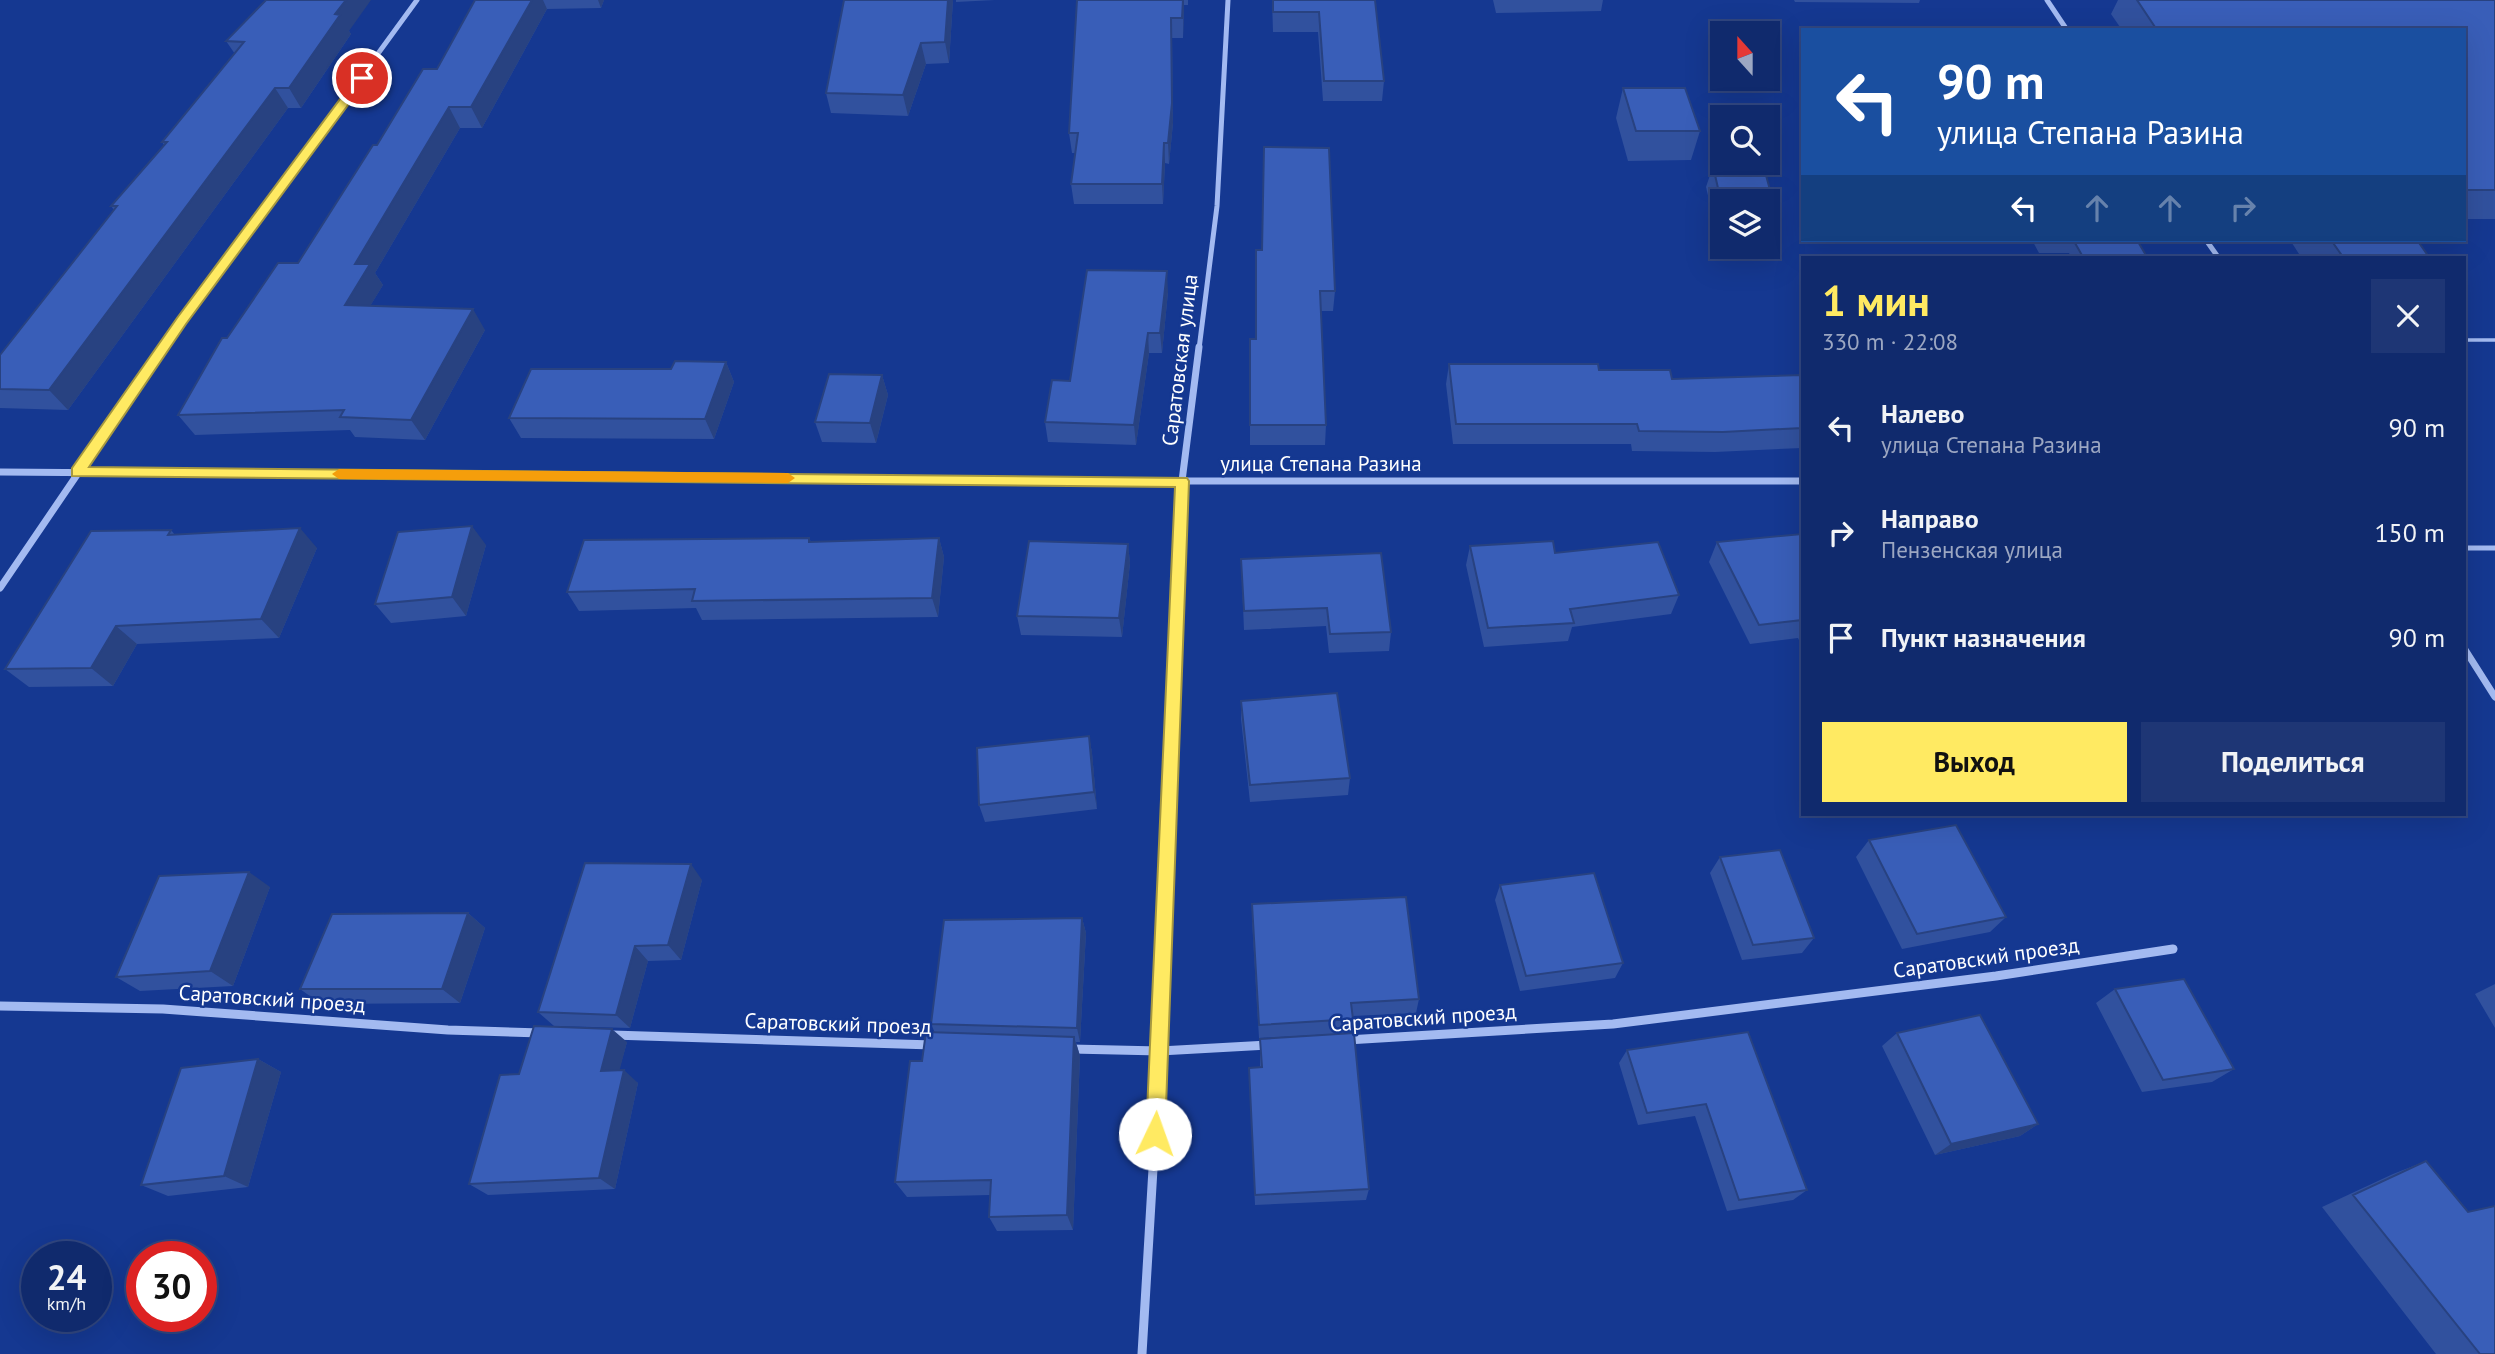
<!DOCTYPE html>
<html lang="ru">
<head>
<meta charset="utf-8">
<style>
	:root { --surface:#102a6d; --page:#1e3675; --text:#f1f3f6; --muted:#9ca7c2; --line:#304680; --accent:#ffea62 }
	body { margin:0; font-family:"PT Sans",sans-serif; background:var(--page); color:var(--text); height:100vh; display:flex; flex-direction:column; font-size:26px; white-space:nowrap }
	* { box-sizing:border-box; margin:0 }
	p { font-size:23px; color:var(--muted) }
	.icon { flex:none; width:38px; height:38px; fill:none; stroke:currentColor; stroke-width:2; stroke-linecap:round; stroke-linejoin:round }
	.map { position:relative; flex:1; overflow:hidden }
	.panel { position:absolute; left:1801px; top:256px; width:665px; height:560px; display:flex; flex-direction:column; background:var(--surface); border-radius:0px; box-shadow:0 7px 28px #0002,0 0 0 2px var(--line) }
	.panel>* { flex:none }
	.guide { position:absolute; left:1801px; top:28px; width:665px; height:214px; border-radius:0px; box-shadow:0 7px 28px #0002,0 0 0 2px var(--line); background:#1a4fa0; color:#fff; overflow:hidden }
	.needle { width:46px; rotate:339deg }
	.buttons { position:absolute; left:1710px; top:21px; display:grid; gap:14px }
	.buttons a { display:grid; place-items:center; width:70px; height:70px; border-radius:0px; background:var(--surface); box-shadow:0 7px 28px #0002,0 0 0 2px var(--line); font-size:35px }
	.speed { position:absolute; left:21px; top:1241px; display:flex; gap:14px; font-size:35px; font-weight:700; text-align:center }
	.speed>* { display:grid; place-content:center; width:91px; height:91px; border-radius:50%; background:var(--surface); box-shadow:0 7px 28px #0002,0 0 0 2px var(--line); line-height:1 }
	.speed small { font-size:18px; font-weight:400 }
	.speed .limit { border:10px solid #d22; background:#fff; color:#111 }
	.pin { position:absolute; display:grid; place-items:center; width:60px; height:60px; color:#fff; margin:-30px; border:4px solid #fff; border-radius:50%; box-shadow:0 2px 7px #0007 }
	.me { position:absolute; width:77px; margin:-38px; rotate:3deg; stroke-linejoin:round; filter:drop-shadow(0 0 5px #0008) }
	.turn { display:flex; align-items:center; gap:24px; height:147px; padding:0 21px; font-size:32px }
	.turn .icon { width:91px; height:91px; stroke-width:2.5 }
	.turn b { display:block; font-size:49px; line-height:60px }
	.lanes { display:flex; align-items:center; height:66px; padding:0 21px; background:#0003; justify-content:center; gap:35px; direction:ltr }
	.lanes .off { opacity:.35 }
	.round { display:grid; place-items:center; flex:none; width:74px; height:74px; border-radius:0px; background:var(--page) }
	.overview { display:flex; align-items:center; justify-content:space-between; height:119px; padding:0 21px }
	h1 { font-size:42px; font-weight:700; line-height:52px; color:var(--accent) }
	.cta { display:flex; gap:14px; margin-top:auto; padding:14px 21px }
	.cta a { flex:1; height:80px; border-radius:0px; background:var(--accent); color:#111; font-size:28px; font-weight:700; line-height:80px; text-align:center }
	.cta a+a { background:var(--page); color:var(--text) }
	ul { padding:0; list-style:none }
	li { display:flex; align-items:center; gap:21px; height:105px; padding:0 21px }
	li div { flex:1 }
	li b { display:block; font-size:26px }
	li em { font-style:normal }
	.map>svg:first-child { display:block }
	.lines { fill:none; stroke-linecap:round; stroke-linejoin:round }
	.lane-far1 { stroke:#a3baf1; stroke-width:3.5 }
	.lane { stroke:#a3baf1; stroke-width:5 }
	.street-far2 { stroke:#a3baf1; stroke-width:5 }
	.street-far1 { stroke:#a3baf1; stroke-width:7 }
	.street { stroke:#a3baf1; stroke-width:9 }
	.wall { fill:#31519e }
	.shaded-wall { fill:#284281 }
	.building { fill:#395eb8; stroke:#284281; stroke-width:2 }
	.route { fill:#ffea62; stroke:#a69840; stroke-width:2 }
	.slow { fill:#f59e0b }
	.labels { text-anchor:middle; stroke-width:5; stroke-linejoin:round; paint-order:stroke }
	.street-label { font-size:21px; fill:#fff; stroke:#153891 }
</style>
</head>
<body>
<div class="map">
<svg width="2495" height="1354" viewBox="0 0 2495 1354">
	<rect width="100%" height="100%" fill="#153891"/>
	<g class="lines">
		<path class="lane-far1" d="M2464,340h31"/>
		<path class="lane" d="M2464,548h31"/>
		<path class="street-far2" d="M2047,0l20,30
			M2206,240l12,17
			M163,349l254,-349
			M1199,349l18,-143 11,-206"/>
		<path class="street-far1" d="M0,472l1182,9h620
			M0,588l164,-241
			M2464,648l31,49
			M1170,791l12,-310 17,-134"/>
		<path class="street" d="M0,1006l163,3 285,21 93,3
			M612,1035l321,10
			M1347,1040l266,-16 383,-48 177,-27
			M1071,1049l89,2 108,-6
			M1142,1354l18,-303 10,-261"/>
	</g>
	<path class="wall" d="M475,0h129l-3,8 -54,1 -65,119h-22l-85,145 8,12 -13,21 115,24 -60,110 -70,-3 -5,-7 -155,5 -17,-20 49,-77 71,-75 79,-118 60,-76z
		M953,0l-4,63 -23,1 -18,52 -77,-3 -5,-20z
		M956,0h39l-39,2z
		M1077,0h111v5h-4l-1,33h-11l1,85 -4,41 -4,-1 -2,41h-89l-3,-20 4,-31h-3l-3,-20z
		M1272,0h103l9,81 -2,20h-59l-5,-69h-45z
		M1493,0h110l-2,11 -105,2z
		M1794,0h126l-1,3 -124,-1z
		M2118,0h377v219h-31v-189h-342l-11,-16z
		M349,31l2,3 -50,74h-13l-220,302 -68,-2v-53l114,-145 -3,-4 53,-61 -2,-3 73,-88 -9,-13z
		M1623,88l77,43 -9,29 -63,1 -12,-43z
		M1713,166l51,2 14,51 -7,21 -3,-1v-38h-46v37h-4l-12,-51z
		M2032,240h105l10,17h-76l-2,-4h-30z
		M2290,240h127l12,17h-128z
		M1256,250l79,41 -2,20h-12l5,114 -1,20h-75v-106h6z
		M1168,292l-6,61h-13l-13,92 -88,-3 -3,-20 25,-41z
		M726,362l8,20 -20,57 -193,-1 -12,-20 162,-49z
		M1449,364l150,6 73,9 130,-4v73l-87,4 -83,-1 -1,-7h-178l-7,-60z
		M882,375l6,20 -12,48 -54,-1 -7,-20z
		M171,530l4,5 142,13 -38,90 -142,6 -24,42 -84,1 -24,-18z
		M1802,534v108h-2l-2,-4 -48,6 -41,-82 8,-20z
		M809,538l2,4 128,-4 5,19 -6,60 -236,3 -6,-12 -117,3 -12,-19z
		M1128,544l2,19 -8,74 -101,-2 -4,-19z
		M486,545l-20,71 -75,7 -16,-19z
		M1470,546l85,7 124,42 -8,19 -99,13 -4,14 -84,6 -18,-82z
		M1241,559l150,73 -2,19 -60,2 -3,-27 -82,4z
		M1241,701l109,77 -2,17 -98,7 -9,-83z
		M1089,736l3,17 5,56 -112,13 -6,-17z
		M1869,840l137,77 -16,15 -88,17 -46,-92z
		M1720,857l94,81 -12,15 -60,7 -32,-87z
		M702,880l-21,80 -33,1 -18,67 -76,-2 -16,-14z
		M1500,885l123,78 -8,15 -95,13 -25,-91z
		M270,887l-37,99 -93,5 -24,-14z
		M1252,904l167,95 -3,14 -63,3 -2,17 -92,5 -7,-119z
		M468,913l17,15 -25,75 -139,1 -21,-15z
		M1082,918l4,15 -6,109h-4l4,14 -7,174 -76,1 -8,-14 1,-22 -83,2 -12,-15 27,-121 13,-28 -4,-9z
		M2495,984v44l-20,-34z
		M2115,989l119,80 -22,13 -70,10 -46,-89z
		M1748,1032l59,158 -14,10 -66,11 -32,-95 -57,9 -19,-62 8,-13z
		M1897,1033l141,91 -18,12 -85,19 -53,-109z
		M1260,1039l109,150 -3,11 -111,5 -6,-137h11z
		M627,1042l-8,28 19,13 -23,106 -127,6 -19,-11 50,-110z
		M258,1059l23,13 -33,115 -80,9 -27,-11z
		M2426,1161l69,193h-59l-114,-147 71,-33z"/>
	<path class="shaded-wall" d="M346,0h25l-22,31 2,3 -50,74 -12,-20 46,-74z
		M532,0h11l4,9 -65,119 -11,-21z
		M598,0h6l-3,8z
		M948,0h5l-4,63 -4,-21z
		M1183,0h1v5l-1,33z
		M1171,18l2,105 -4,41 -1,-21z
		M921,43l5,21 -18,52 -5,-21z
		M275,88l13,20 -220,302 -19,-20z
		M449,107l11,21 -85,145 8,12 -25,41 -13,-21 10,-41z
		M1164,143l1,20 -2,41 -1,-20z
		M1167,271l1,21 -6,61 -2,-20z
		M473,309l12,21 -60,110 -14,-20z
		M1148,333l1,20 -13,92 -2,-20z
		M726,362l8,20 -20,57 -9,-20z
		M882,375l6,20 -12,48 -6,-20z
		M472,526l14,19 -20,71 -14,-19z
		M300,528l17,20 -38,90 -18,-19z
		M939,538l5,19 -6,60 -6,-19z
		M1128,544l2,19 -8,74 -3,-19z
		M116,626l21,18 -24,42 -22,-18z
		M1089,736l3,17 5,56 -3,-17z
		M691,864l11,16 -21,80 -13,-15z
		M249,872l21,15 -37,99 -23,-15z
		M468,913l17,15 -25,75 -18,-14z
		M1082,918l4,15 -6,109 -3,-14z
		M635,946l13,15 -18,67 -14,-13z
		M612,1029l15,13 -11,42 -15,-13z
		M1074,1037l6,19 -7,174 -6,-15z
		M258,1059l23,13 -33,115 -24,-11z
		M624,1070l14,13 -23,106 -16,-11z
		M2038,1124l-18,12 -85,19 16,-11z"/>
	<path class="building" d="M266,0h80l-11,14 5,1 -51,73h-14l-226,302 -49,-1v-34l117,-149h-6l56,-64h-5l82,-100 -18,-1z
		M475,0h57l-61,107h-22l-94,157h15l-25,41 128,4 -62,111 -71,-3 4,-7 -166,5 44,-77h5l51,-75h20l75,-118h4l46,-76h14z
		M844,0h104l-3,42 -24,1 -18,52 -77,-2z
		M1077,0h106l-1,18h-11l1,85 -4,40h-4l-2,41h-91l7,-51h-9z
		M1273,0h102l9,81h-60l-5,-69h-46z
		M2137,0h358v190h-31v-160h-307z
		M1623,88h62l15,43h-64z
		M1264,147l65,1 6,143h-15l6,134h-76v-86h6v-89h6z
		M1713,166l51,2 14,51 -10,-1v-17h-46v5z
		M2044,240h93l10,17h-64l-8,-14h-30z
		M2331,240h86l12,17h-86z
		M1087,270l80,1 -7,62h-12l-14,92 -89,-3 7,-42 18,1z
		M675,361l51,1 -21,57 -196,-1 22,-49h140z
		M1449,364h149l1,6h71l2,9 130,-4v53l-79,4 -84,-1 -2,-7h-181z
		M829,374l53,1 -12,48 -55,-1z
		M472,526l-20,71 -77,7 23,-72z
		M300,528l-39,91 -145,7 -25,42 -86,1 86,-138 80,-1 -3,5z
		M1802,534v86l-43,5 -42,-83z
		M809,538v4l130,-4 -7,60 -240,3 3,-12 -128,3 17,-52z
		M1029,541l99,3 -9,74 -102,-2z
		M1553,541l2,12 103,-11 21,53 -109,14 4,14 -86,5 -18,-82z
		M1381,553l10,79 -61,2 -3,-26 -83,3 -3,-52z
		M1337,693l13,85 -100,7 -9,-84z
		M1089,736l5,56 -115,13 -2,-57z
		M1956,825l50,92 -89,17 -48,-94z
		M1780,850l34,88 -61,7 -33,-88z
		M585,863l106,1 -23,81 -33,1 -19,69 -78,-3z
		M249,872l-39,99 -94,6 43,-101z
		M1594,873l29,90 -97,13 -26,-91z
		M1406,897l13,102 -68,4 2,16 -94,6 -7,-121z
		M468,913l-26,76h-142l32,-75z
		M1082,918l-5,110 -146,-4 13,-104z
		M2184,979l50,90 -71,11 -48,-91z
		M1980,1015l58,109 -87,20 -54,-111z
		M534,1026l78,3 -11,42 23,-1 -25,108 -130,6 31,-109 19,-1z
		M926,1032l148,5 -7,178 -78,2 2,-37 -96,2 15,-121h12z
		M1748,1032l59,158 -68,10 -33,-96 -59,9 -20,-63z
		M1354,1033l15,156 -114,6 -6,-127 13,-1 -2,-28z
		M258,1059l-34,117 -83,9 40,-117z
		M2426,1161l42,51 27,-6v148h-15l-127,-159z"/>
	<path class="route" d="M362,74l6,4 -182,246 -97,143 1098,11 2,3 -24,653 -3,7 -7,3 -7,-3 -2,-7 29,-647 -1103,-11v-8l105,-150 181,-243z"/>
	<path class="slow" d="M339,469l449,4 7,5 -7,5 -449,-4 -7,-5z"/>
	<g class="labels">
		<g class="street-label">
			<text transform="translate(1180 360) rotate(-83)" y="7">Саратовская улица</text>
			<text x="1321" y="471">улица Степана Разина</text>
			<text transform="translate(1986 958) rotate(-8)" y="7">Саратовский проезд</text>
			<text transform="translate(272 999) rotate(4)" y="7">Саратовский проезд</text>
			<text transform="translate(1423 1018) rotate(-4)" y="7">Саратовский проезд</text>
			<text transform="translate(838 1024) rotate(2)" y="7">Саратовский проезд</text>
		</g>
	</g>
</svg>
<div class="buttons">
<a><svg class="needle" viewBox="-14 -14 28 28"><path d="M0-13l5 13h-10z" fill="#e53935"/><path d="M0 13l5-13h-10z" fill="#9ca7c2"/></svg></a>
<a><svg class="icon" aria-label="search" viewBox="0 0 24 24"><circle cx="10" cy="10" r="6"/><path d="M15 15l6 6"/></svg></a>
<a><svg class="icon" aria-label="layers" viewBox="0 0 24 24"><path d="M12 4l9 5-9 5-9-5zM3 14l9 5 9-5"/></svg></a>
</div>
<div class="speed"><div>24<small>km/h</small></div><div class="limit">30</div></div>
<div class="pin" style="left:362px;top:78px;background:#d93025"><svg class="icon" aria-label="arrive" viewBox="0 0 24 24"><path d="M6 21V4h12l-3 4 3 4H6"/></svg></div>
<svg class="me" style="left:1155px;top:1134px" viewBox="-20 -20 40 40"><circle r="19" fill="#fff"/><path d="M0-13L10 11 0 6-10 11z" fill="#ffea62"/></svg>
<div class="guide">
<div class="turn"><svg class="icon" aria-label="left" viewBox="0 0 24 24"><path d="M17 20v-9H6M10 6l-5 5 5 5"/></svg><div><b>90 m</b>улица Степана Разина</div></div>
<div class="lanes"><svg class="icon" aria-label="left" viewBox="0 0 24 24"><path d="M17 20v-9H6M10 6l-5 5 5 5"/></svg><svg class="icon off" aria-label="ahead" viewBox="0 0 24 24"><path d="M12 20V5M6 11l6-6 6 6"/></svg><svg class="icon off" aria-label="ahead" viewBox="0 0 24 24"><path d="M12 20V5M6 11l6-6 6 6"/></svg><svg class="icon off" aria-label="right" viewBox="0 0 24 24"><path d="M7 20v-9h11M14 6l5 5-5 5"/></svg></div>
</div>
<section class="panel">
<div class="overview"><div><h1>1 мин</h1><p>330 m · 22:08</p></div><a class="round"><svg class="icon" aria-label="close" viewBox="0 0 24 24"><path d="M6 6l12 12M18 6L6 18"/></svg></a></div>
<ul>
<li><svg class="icon" aria-label="left" viewBox="0 0 24 24"><path d="M17 20v-9H6M10 6l-5 5 5 5"/></svg><div><b>Налево</b><p>улица Степана Разина</p></div><em>90 m</em></li>
<li><svg class="icon" aria-label="right" viewBox="0 0 24 24"><path d="M7 20v-9h11M14 6l5 5-5 5"/></svg><div><b>Направо</b><p>Пензенская улица</p></div><em>150 m</em></li>
<li><svg class="icon" aria-label="arrive" viewBox="0 0 24 24"><path d="M6 21V4h12l-3 4 3 4H6"/></svg><div><b>Пункт назначения</b></div><em>90 m</em></li>
</ul>
<div class="cta"><a>Выход</a><a>Поделиться</a></div>
</section>
</div>
</body>
</html>
